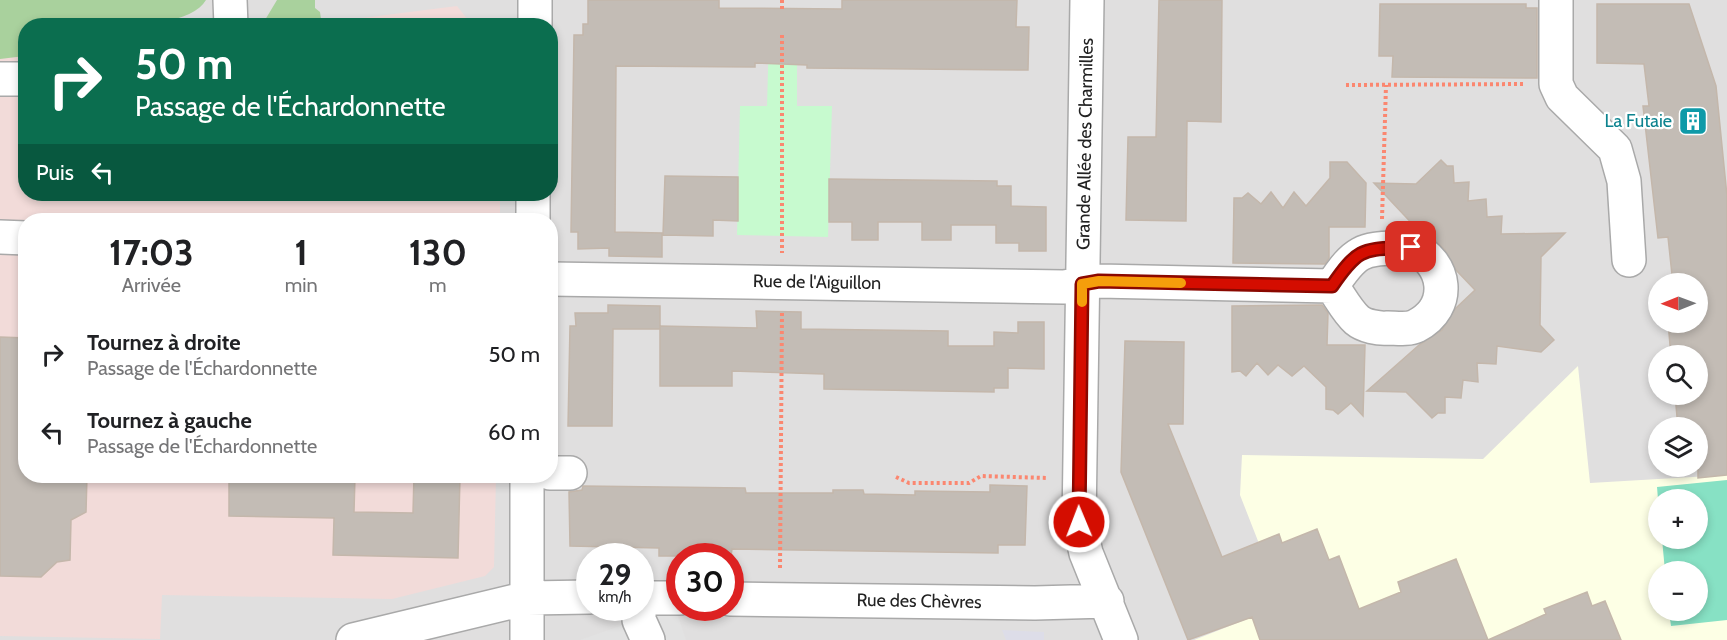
<!DOCTYPE html>
<html lang="fr">
<head>
<meta charset="utf-8">
<style>
	:root { --surface:#fff; --page:#f2f2f2; --text:#202124; --muted:#757577 }
	body { margin:0; font-family:Cabin,sans-serif; background:var(--page); color:var(--text); height:100vh; display:flex; flex-direction:column; font-size:22px; white-space:nowrap }
	* { box-sizing:border-box; margin:0 }
	p { font-size:20px; color:var(--muted) }
	.icon { flex:none; width:33px; height:33px; fill:none; stroke:currentColor; stroke-width:2; stroke-linecap:round; stroke-linejoin:round }
	.map { position:relative; flex:1; overflow:hidden }
	.details { position:absolute; left:18px; top:213px; width:540px; height:270px; display:flex; flex-direction:column; background:var(--surface); border-radius:24px; box-shadow:0 3px 9px #0003 }
	.details>* { flex:none }
	.guide { position:absolute; left:18px; top:18px; width:540px; height:183px; border-radius:24px; box-shadow:0 3px 9px #0003; background:#0b6e4f; color:#fff; overflow:hidden }
	.needle { width:39px; rotate:269deg }
	.buttons { position:absolute; left:1648px; top:273px; display:grid; gap:12px }
	.buttons a { display:grid; place-items:center; width:60px; height:60px; border-radius:50%; background:var(--surface); box-shadow:0 3px 9px #0003; font-size:30px }
	.speed { position:absolute; left:576px; top:543px; display:flex; gap:12px; font-size:30px; font-weight:700; text-align:center }
	.speed>* { display:grid; place-content:center; width:78px; height:78px; border-radius:50%; background:var(--surface); box-shadow:0 3px 9px #0003; line-height:1 }
	.speed small { font-size:15px; font-weight:400 }
	.speed .limit { border:9px solid #d22; background:#fff; color:#111 }
	.pin { position:absolute; display:grid; place-items:center; width:51px; height:51px; color:#fff; margin:-26px; border-radius:12px; box-shadow:0 3px 9px #0006 }
	.me { position:absolute; width:66px; margin:-33px; rotate:359deg; stroke-linejoin:round; filter:drop-shadow(0 0 4px #0008) }
	.turn { display:flex; align-items:center; gap:21px; height:126px; padding:0 18px; font-size:27px }
	.turn .icon { width:78px; height:78px; stroke-width:2.5 }
	.turn b { display:block; font-size:42px; line-height:51px }
	.then { display:flex; align-items:center; height:57px; padding:0 18px; background:#0003; gap:12px; font-size:22px }
	.eta { display:flex; justify-content:space-evenly; align-items:center; height:102px; text-align:center }
	.eta b { font-size:36px; font-weight:800; line-height:42px }
	ul { padding:0; list-style:none }
	li { display:flex; align-items:center; gap:18px; height:78px; padding:0 18px }
	li div { flex:1 }
	li b { display:block; font-size:22px }
	li em { font-style:normal }
	.map>svg:first-child { display:block }
	.residential { fill:#e0dfdf; fill-rule:evenodd }
	.commercial { fill:#f2dbd9 }
	.education { fill:#fdffe5; fill-rule:evenodd }
	.forest { fill:#a9d19d }
	.park { fill:#c7facf }
	.pitch { fill:#87e1c4 }
	.parking { fill:#e2e2e2 }
	.plaza { fill:#dddde8 }
	.building { fill:#c3bcb5; stroke:#c4b7ab; stroke-width:1.5 }
	.lines { fill:none; stroke-linecap:round; stroke-linejoin:round }
	.minor-casing { stroke:#a9a9a9; stroke-width:36 }
	.path { stroke:#fb8770; stroke-width:4; stroke-dasharray:3 3; stroke-linecap:butt }
	.minor { stroke:#fff; stroke-width:33 }
	.route-casing { stroke:#8a0800; stroke-width:15 }
	.route { stroke:#d40d00; stroke-width:10 }
	.slow { stroke:#f59e0b; stroke-width:10 }
	.labels { text-anchor:middle; stroke-width:4.5; stroke-linejoin:round; paint-order:stroke }
	.culture-label { font-size:18px; fill:#0d838f; stroke:#fff; text-anchor:end }
	.street-label { font-size:18px; fill:#222; stroke:#fff }
</style>
</head>
<body>
<div class="map">
<svg width="1727" height="640" viewBox="0 0 1727 640">
	<rect width="100%" height="100%" fill="#f2efe9"/>
	<path class="residential" d="M0,0h1727v640h-1727zM26,26h524v168h-524zM26,220h524v256h-524zM1659,284h39v38h-39zM1659,356h39v38h-39zM1659,428h39v38h-39zM1659,500h39v38h-39zM590,556h50v52h-50zM680,556h50v52h-50zM1659,572h39v38h-39z"/>
	<path class="commercial" d="M457,6l15,19 -173,1z
		M25,53l1,141h474v26h-474v256h470l-2,91 -9,9 -93,23 -230,-4 -2,44 -160,-3v-582z"/>
	<path class="education" d="M1578,366l12,117 137,-8v165h-533l89,-35 -43,-110 2,-40 241,4zM1659,500h39v38h-39zM1659,572h39v38h-39z"/>
	<path class="forest" d="M0,0h206c-20,36 -142,26 -180,26l-1,30 -25,3z
		M277,0h38v8l5,4 1,7 -6,6h-53z"/>
	<path class="park" d="M769,35l28,29v42h35l-4,131 -91,-2 3,-129h27z"/>
	<path class="pitch" d="M1727,480v140l-56,6 -2,-15 29,-1v-38l-33,-1 -3,-32 36,-1v-38h-39v11l-2,-24z"/>
	<path class="parking" d="M675,607l11,33h-106z"/>
	<path class="plaza" d="M1002,630l42,2v8h-38z"/>
	<path class="building" d="M588,0h131v8l123,1v-9h175l-1,27h13l-1,43 -221,-2v-3l-52,-2v4l-139,-1 -1,166 47,1v24l-53,-1v-8l-31,1v-17h-7l3,-197h9v-11h5z
		M1159,0h63l-1,122 -34,-1 -1,100 -60,-1 2,-83h28z
		M1380,4h146v4h11v70l-145,-1 1,-21h-14z
		M1597,4h92l27,82 11,110v279l-29,3v-50h-20l-3,-34h23v-38h-27l-3,-34h30v-38h-25l-5,-47 -10,1 -15,-132h6l-5,-42 -47,-1z
		M1441,160l6,6h6l1,17 15,-1 -1,19 18,-2 1,18 15,-1 -1,18 64,-1 -24,24 -1,68 14,15 -13,12 -44,-6 -1,18 -19,-1 1,19 -15,-2 -2,18 -16,-1v16h-7l-6,5 -26,-26 -39,-1 52,-46 23,-15 13,-21 20,-19 -19,-20 -11,-20 -12,-12 -15,-8 -44,-47 42,1z
		M1330,162h17l19,21 -1,44h-36v31l-4,6 -92,-1 1,-65h8l6,-5 13,11 10,-12 12,16 11,-16 12,14 24,-28z
		M665,176l73,1v44l-25,-1v16l-50,-1z
		M829,179l168,2v5h14v20l35,1v44h-27v-8h-23v-18h-45v15h-29v-18h-44v18h-26v-18h-23z
		M608,305l52,1v23h-47l-1,97h-44l2,-100h6l-1,-13h33z
		M1322,305l6,8 -1,32h38l-2,71 -12,-13 -13,11 -5,-4 -7,-1v-22l-22,-21 -12,10 -14,-11 -10,10 -11,-12 -11,13 -6,-5 -8,1v-66z
		M756,311l45,1v17l147,2v15h46v-14l24,1v-11h26v47l-36,-1v20h-14v4l-170,-3v-15l-92,-3v15h-72v-60l97,2z
		M0,337l26,1v138h61l-1,36 -15,8 -1,40 -13,2 -16,15 -41,-1z
		M1125,341l59,1 -1,82h-15l54,133 57,-23 3,9 35,-14 12,31 10,-4 20,53 42,-17 -3,-10 58,-23 32,81 58,-26 -2,-5 43,-17 5,14 13,-5 16,39h-361l-8,-23 -64,23 -67,-168z
		M229,476h126l-1,36 59,1 1,-37h46l-2,82 -125,-3 1,-37 -105,-2z
		M990,485l37,1 -2,59h-27v8l-266,-4 -1,7h-72v-8l-89,-2 -1,-54 13,-2 1,-4 162,2 1,5h87v-3h30l1,4 51,1v-4l75,1z"/>
	<g class="lines">
		<g class="minor-casing">
			<path id="minor" d="M230,0l1,26
				M535,0v26
				M1087,0l-8,522 7,31 35,87
				M1556,0v84l6,13 53,52 9,32 5,79
				M0,79h26
				M533,220v-26
				M0,237l26,1
				M1411,247c36,15 42,60 5,79 -8,4 -20,2 -28,2 -9,1 -24,-2 -31,-8 -10,-9 -17,-23 -25,-34 27,-41 32,-36 79,-39z
				M550,279l514,8 35,-6 233,5
				M550,473h20
				M640,598h40
				M730,599l305,4 72,-2
				M639,608v12l9,20
				M353,640l175,-42 62,-1
				M527,640v-164"/>
		</g>
		<path class="path" d="M782,9v-9
			M782,35v218
			M1346,85l179,-1
			M1382,219l4,-134
			M896,477l13,6h60l12,-7 67,2
			M780,568l2,-256"/>
		<use href="#minor" class="minor"/>
	</g>
	<g class="lines">
		<g class="route-casing">
			<path id="route" d="M1079,522l3,-238 17,-3 233,5c28,-41 32,-36 79,-39"/>
		</g>
		<use href="#route" class="route"/>
		<path class="slow" d="M1082,302v-18l17,-3 82,2"/>
	</g>
	<defs>
		<g id="building-square" transform="scale(1.5)"><rect x="-9" y="-9" width="18" height="18" rx="4" fill="#0f9aa8" stroke="#fff"/><path d="M-4-6H4V6H1V3H-1V6H-4ZM-2.5-4.3h1.7v1.8h-1.7ZM.8-4.3h1.7v1.8H.8ZM-2.5-1h1.7V.8h-1.7ZM.8-1h1.7V.8H.8Z" fill="#fff"/></g>
	</defs>
	<g fill-rule="evenodd">
		<use href="#building-square" x="1693" y="121"/>
	</g>
	<g class="labels">
		<g class="culture-label">
			<text x="1672" y="127">La Futaie</text>
		</g>
		<g class="street-label">
			<text transform="translate(1085 144) rotate(-89)" y="6">Grande Allée des Charmilles</text>
			<text transform="translate(817 282) rotate(1)" y="6">Rue de l'Aiguillon</text>
			<text transform="translate(919 601) rotate(1)" y="6">Rue des Chèvres</text>
		</g>
	</g>
</svg>
<div class="buttons">
<a><svg class="needle" viewBox="-14 -14 28 28"><path d="M0-13l5 13h-10z" fill="#e53935"/><path d="M0 13l5-13h-10z" fill="#757577"/></svg></a>
<a><svg class="icon" aria-label="search" viewBox="0 0 24 24"><circle cx="10" cy="10" r="6"/><path d="M15 15l6 6"/></svg></a>
<a><svg class="icon" aria-label="layers" viewBox="0 0 24 24"><path d="M12 4l9 5-9 5-9-5zM3 14l9 5 9-5"/></svg></a>
<a>+</a>
<a>−</a>
</div>
<div class="speed"><div>29<small>km/h</small></div><div class="limit">30</div></div>
<div class="pin" style="left:1411px;top:247px;background:#d93025"><svg class="icon" aria-label="arrive" viewBox="0 0 24 24"><path d="M6 21V4h12l-3 4 3 4H6"/></svg></div>
<svg class="me" style="left:1079px;top:522px" viewBox="-20 -20 40 40"><circle r="17" fill="#d40d00" stroke="#fff" stroke-width="3"/><path d="M0-11L8 9 0 5-8 9z" fill="#fff"/></svg>
<div class="guide">
<div class="turn"><svg class="icon" aria-label="right" viewBox="0 0 24 24"><path d="M7 20v-9h11M14 6l5 5-5 5"/></svg><div><b>50 m</b>Passage de l'Échardonnette</div></div>
<div class="then">Puis<svg class="icon" aria-label="left" viewBox="0 0 24 24"><path d="M17 20v-9H6M10 6l-5 5 5 5"/></svg></div>
</div>
<section class="details">
<div class="eta">
<div><b>17:03</b><p>Arrivée</p></div>
<div><b>1</b><p>min</p></div>
<div><b>130</b><p>m</p></div>
</div>
<ul>
<li><svg class="icon" aria-label="right" viewBox="0 0 24 24"><path d="M7 20v-9h11M14 6l5 5-5 5"/></svg><div><b>Tournez à droite</b><p>Passage de l'Échardonnette</p></div><em>50 m</em></li>
<li><svg class="icon" aria-label="left" viewBox="0 0 24 24"><path d="M17 20v-9H6M10 6l-5 5 5 5"/></svg><div><b>Tournez à gauche</b><p>Passage de l'Échardonnette</p></div><em>60 m</em></li>
</ul>
</section>
</div>
</body>
</html>
